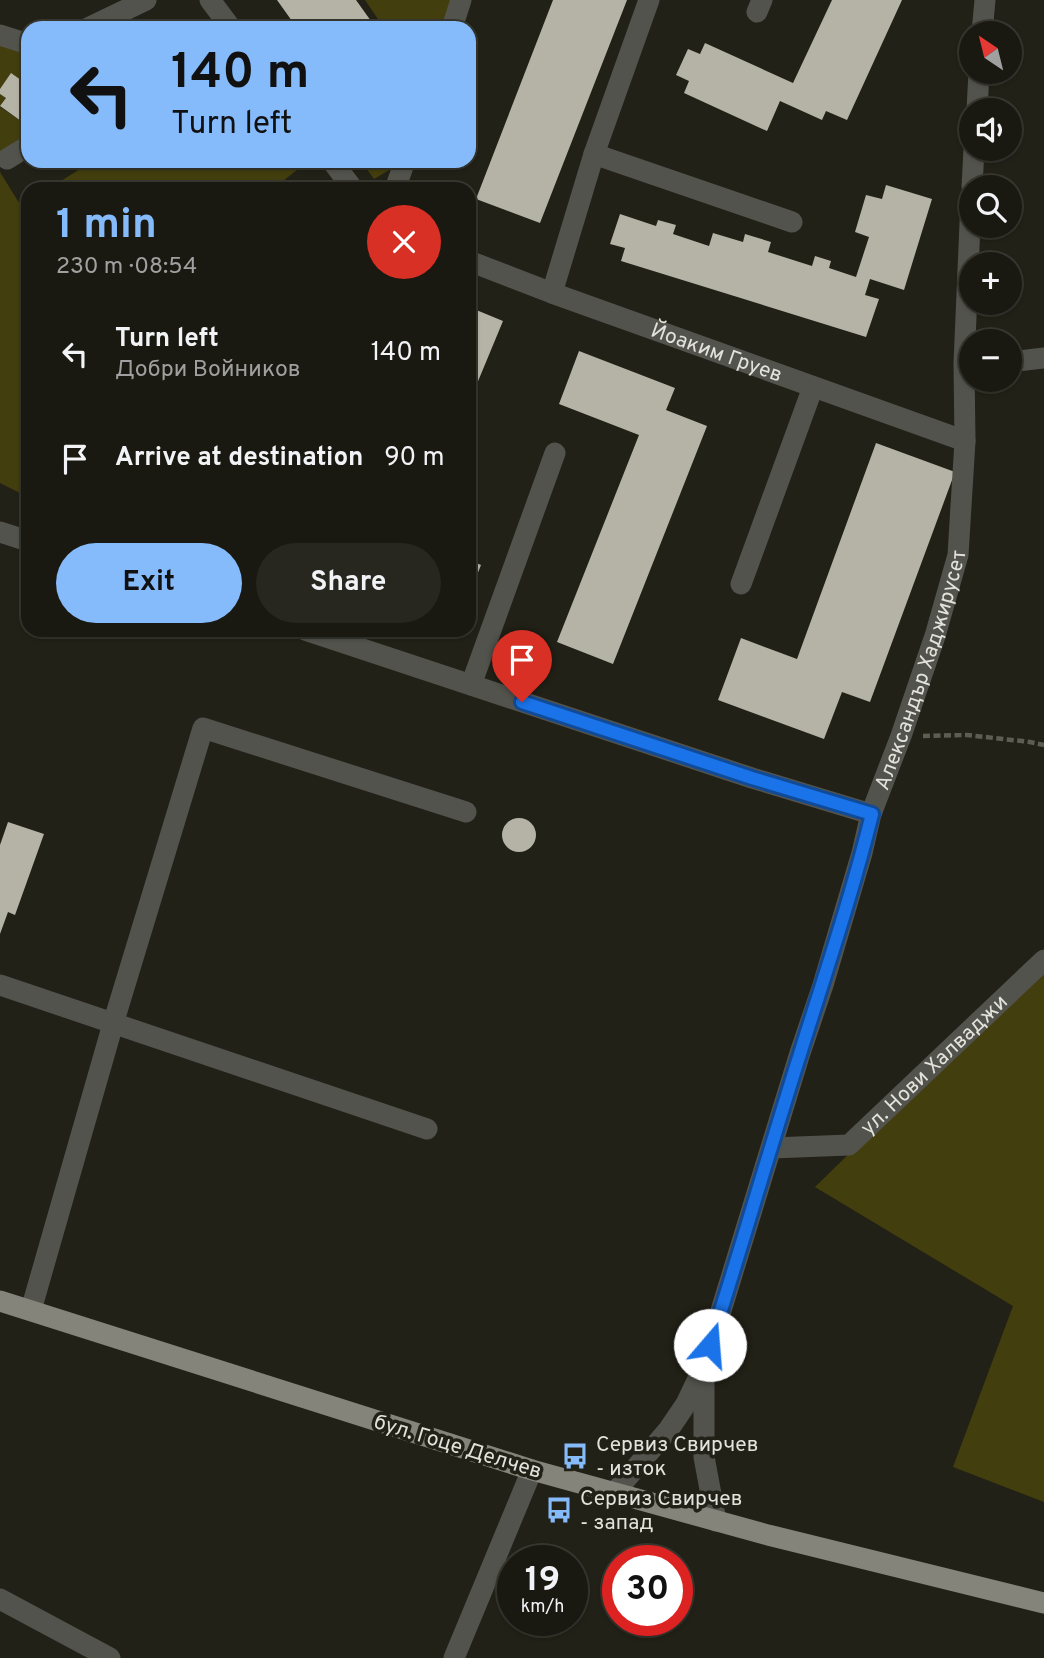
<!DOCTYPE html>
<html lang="en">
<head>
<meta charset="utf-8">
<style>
	:root { --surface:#1a1911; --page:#27261f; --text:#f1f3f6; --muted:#9fa09f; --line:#383831; --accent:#86bbfb }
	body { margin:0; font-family:Overpass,sans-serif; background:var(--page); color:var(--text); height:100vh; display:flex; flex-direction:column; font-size:26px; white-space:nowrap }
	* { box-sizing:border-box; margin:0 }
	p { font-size:23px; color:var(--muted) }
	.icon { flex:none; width:38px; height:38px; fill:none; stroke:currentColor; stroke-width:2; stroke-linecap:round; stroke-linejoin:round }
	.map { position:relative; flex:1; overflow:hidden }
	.panel { position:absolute; left:21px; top:182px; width:455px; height:455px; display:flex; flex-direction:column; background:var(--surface); border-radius:21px; box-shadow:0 2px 5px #0004,0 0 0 2px var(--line) }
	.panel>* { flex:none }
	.banner { position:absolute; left:21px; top:21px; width:455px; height:147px; border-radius:21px; box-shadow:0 2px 5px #0004,0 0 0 2px var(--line); background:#86bbfb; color:#111; overflow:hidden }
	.needle { width:46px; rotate:325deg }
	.tools { position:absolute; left:959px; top:21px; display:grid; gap:14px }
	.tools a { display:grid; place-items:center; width:63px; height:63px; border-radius:50%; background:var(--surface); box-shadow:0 2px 5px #0004,0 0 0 2px var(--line); font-size:35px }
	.speed { position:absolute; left:497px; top:1545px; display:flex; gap:14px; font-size:35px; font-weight:700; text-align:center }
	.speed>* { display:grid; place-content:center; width:91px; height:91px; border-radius:50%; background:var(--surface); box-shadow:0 2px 5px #0004,0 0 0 2px var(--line); line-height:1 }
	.speed small { font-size:18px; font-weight:400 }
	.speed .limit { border:10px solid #d22; background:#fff; color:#111 }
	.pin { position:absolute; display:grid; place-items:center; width:60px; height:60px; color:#fff; margin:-72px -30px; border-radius:50% 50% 50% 0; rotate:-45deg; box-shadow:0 0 7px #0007 }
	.pin .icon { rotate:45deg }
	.me { position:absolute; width:77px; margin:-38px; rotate:18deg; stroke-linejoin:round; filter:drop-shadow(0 0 5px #0008) }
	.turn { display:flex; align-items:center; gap:24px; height:147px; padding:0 35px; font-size:32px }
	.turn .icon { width:91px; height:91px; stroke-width:2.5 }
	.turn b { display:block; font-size:49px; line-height:60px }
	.round { display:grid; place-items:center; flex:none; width:74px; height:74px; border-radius:37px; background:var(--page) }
	.headline { display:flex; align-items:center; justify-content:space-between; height:119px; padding:0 35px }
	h1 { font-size:42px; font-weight:700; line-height:52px; color:var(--accent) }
	.action { display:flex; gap:14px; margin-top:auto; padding:14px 35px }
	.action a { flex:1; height:80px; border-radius:42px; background:var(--accent); color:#111; font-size:28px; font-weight:700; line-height:80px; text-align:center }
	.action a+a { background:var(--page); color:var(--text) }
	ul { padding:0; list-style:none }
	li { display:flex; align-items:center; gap:21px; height:105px; padding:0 35px }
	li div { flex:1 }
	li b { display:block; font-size:26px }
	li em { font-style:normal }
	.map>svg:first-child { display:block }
	.green { fill:#433e0d }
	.building { fill:#b4b3a6 }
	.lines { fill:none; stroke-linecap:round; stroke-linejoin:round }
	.path { stroke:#5e5d54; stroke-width:4.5; stroke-dasharray:7 3.5; stroke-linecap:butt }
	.minor { stroke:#53534e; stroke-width:21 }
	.major { stroke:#85847a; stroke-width:21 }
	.route-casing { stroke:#114b97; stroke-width:18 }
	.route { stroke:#1a73e8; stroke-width:12 }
	.labels { text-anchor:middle; stroke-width:7; stroke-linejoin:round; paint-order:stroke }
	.street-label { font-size:21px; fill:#e3e3dc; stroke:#222117 }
	.poi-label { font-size:21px; fill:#e3e3dc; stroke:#222117; text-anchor:start }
</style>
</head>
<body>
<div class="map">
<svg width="1044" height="1658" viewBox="0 0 1044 1658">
	<rect width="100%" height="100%" fill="#222117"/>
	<path class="green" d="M365,0h94l-11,28h-64z
		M0,42l28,11v32l-28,4z
		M0,94l6,4 -6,9 21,14 7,-9v21l-28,19z
		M93,161h197l7,9 -18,14 3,5h-234z
		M361,161h33l-3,8 -17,10z
		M0,172l21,34 7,-4v295l-28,-14z
		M1044,963v539l-91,-35 60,-161 -198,-119z"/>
	<path class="building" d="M277,0h79l20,28h-79z
		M553,0h74l-87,223 -64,-24z
		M832,0h70l-55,120 -21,-9 -4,9 -42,-19 -13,30 -83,-38 5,-12 -13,-6 12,-26 12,5 5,-11 88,40z
		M11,73l17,12v15l-2,3 2,1v8l-7,9 -21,-15 6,-8 -6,-4v-5z
		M886,185l46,14 -28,91 -34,-11 -5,16 14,4 -13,38 -245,-76 4,-13 -15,-4 10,-30 36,12 2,-6 18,5 -3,9 36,12 4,-13 30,9 2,-8 26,8 -3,10 44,14 3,-10 16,5 -2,7 27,9 13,-40 -14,-5 11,-37 16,4z
		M469,307l34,14 -34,82z
		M579,351l96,37 -9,22 41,16 -94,238 -56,-22 82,-207 -80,-31z
		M876,443l79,29 -85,230 -28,-10 -18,47 -106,-39 23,-62 56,21z
		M469,560l12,5 -12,30z
		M502 835a17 17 0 1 1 34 0a17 17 0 1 1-34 0Z
		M8,822l36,12 -29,81 -7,-3 -8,22v-89z"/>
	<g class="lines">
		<path class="path" d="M923,736l44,-1 63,7 14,3"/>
		<g class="minor">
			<path d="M210,0l21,28"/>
			<path d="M757,12l5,-12"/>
			<path d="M88,28l58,-28"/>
			<path d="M452,28l9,-28"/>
			<path d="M982,33l3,-33"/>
			<path d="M0,35l28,9"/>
			<path d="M977,110l2,-38"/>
			<path d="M594,154l198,68"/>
			<path d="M7,159l21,-13"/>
			<path d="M332,161l21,28"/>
			<path d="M972,187l2,-38"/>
			<path d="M395,189l10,-28"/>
			<path id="s1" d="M469,261l83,32 413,148"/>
			<path d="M552,293l42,-139 55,-154"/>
			<path d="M1010,362l34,-4"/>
			<path d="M0,532l28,9"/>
			<path d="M741,584l72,-197"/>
			<path d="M305,630l447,148 119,36"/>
			<path d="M471,685l84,-232"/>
			<path d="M0,985l427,144"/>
			<path id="s2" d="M772,1148l77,-3 195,-185"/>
			<path d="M31,1310l82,-286 90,-296 263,84"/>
			<path d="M704,1374v83l12,64"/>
			<path id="s3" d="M614,1493l55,-64 17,-25 18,-38 96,-313 23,-68 39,-132 9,-39 30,-78 34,-100 23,-81 7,-114 -1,-77 7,-164"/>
			<path d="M0,1599l110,59"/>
			<path d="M454,1658l78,-188"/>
		</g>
		<path class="major" d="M0,1301l532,169 236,65 276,68"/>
	</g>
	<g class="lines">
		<g class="route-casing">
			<path id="route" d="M522,702l230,76 120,36c-20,81 -47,160 -72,240 -31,97 -59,195 -90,291"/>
		</g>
		<use href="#route" class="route"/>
	</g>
	<defs>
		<g id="bus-bare" transform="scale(2.1)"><path d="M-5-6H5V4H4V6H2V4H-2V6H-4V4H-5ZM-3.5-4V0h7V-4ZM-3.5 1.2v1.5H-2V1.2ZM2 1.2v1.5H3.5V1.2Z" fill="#86bbfb" stroke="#222117" stroke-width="2.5" paint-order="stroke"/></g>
	</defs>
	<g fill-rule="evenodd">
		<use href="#bus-bare" x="575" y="1456"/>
		<use href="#bus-bare" x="559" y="1510"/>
	</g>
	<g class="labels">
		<g class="street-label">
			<text dy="7" stroke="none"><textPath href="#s1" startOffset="264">Йоаким Груев</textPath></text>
			<text dy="7" stroke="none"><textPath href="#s3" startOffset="886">Александър Хаджирусет</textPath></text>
			<text dy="7" stroke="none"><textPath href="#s2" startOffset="194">ул. Нови Халваджи</textPath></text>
			<text transform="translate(458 1446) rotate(17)" y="7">бул. Гоце Делчев</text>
		</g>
		<g class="poi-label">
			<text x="596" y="1451">Сервиз Свирчев<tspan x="596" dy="24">- изток</tspan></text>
			<text x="580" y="1505">Сервиз Свирчев<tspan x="580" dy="24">- запад</tspan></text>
		</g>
	</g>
</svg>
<div class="tools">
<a><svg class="needle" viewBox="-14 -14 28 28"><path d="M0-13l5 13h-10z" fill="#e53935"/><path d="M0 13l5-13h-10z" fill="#9fa09f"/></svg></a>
<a><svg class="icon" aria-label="sound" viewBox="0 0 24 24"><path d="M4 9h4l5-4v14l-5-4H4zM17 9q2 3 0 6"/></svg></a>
<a><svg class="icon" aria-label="search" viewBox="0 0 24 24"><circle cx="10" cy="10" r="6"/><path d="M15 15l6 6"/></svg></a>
<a>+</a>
<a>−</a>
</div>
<div class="speed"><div>19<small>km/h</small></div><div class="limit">30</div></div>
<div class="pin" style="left:522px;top:702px;background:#d93025"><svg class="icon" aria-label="arrive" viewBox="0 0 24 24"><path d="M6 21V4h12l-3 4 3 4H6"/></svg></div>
<svg class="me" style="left:710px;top:1345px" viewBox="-20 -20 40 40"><circle r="19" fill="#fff"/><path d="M0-13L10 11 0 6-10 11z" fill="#1a73e8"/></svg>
<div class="banner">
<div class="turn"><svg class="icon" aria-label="left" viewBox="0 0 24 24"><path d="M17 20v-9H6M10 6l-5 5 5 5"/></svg><div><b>140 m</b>Turn left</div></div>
</div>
<section class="panel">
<div class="headline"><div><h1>1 min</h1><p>230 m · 08:54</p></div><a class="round" style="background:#d93025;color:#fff"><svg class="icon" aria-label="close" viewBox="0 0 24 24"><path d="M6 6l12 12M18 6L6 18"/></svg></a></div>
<ul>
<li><svg class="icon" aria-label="left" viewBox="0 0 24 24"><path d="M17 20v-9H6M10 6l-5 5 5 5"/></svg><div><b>Turn left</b><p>Добри Войников</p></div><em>140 m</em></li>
<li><svg class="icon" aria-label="arrive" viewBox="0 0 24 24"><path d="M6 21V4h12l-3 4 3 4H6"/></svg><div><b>Arrive at destination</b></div><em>90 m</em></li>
</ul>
<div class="action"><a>Exit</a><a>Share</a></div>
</section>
</div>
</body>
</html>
